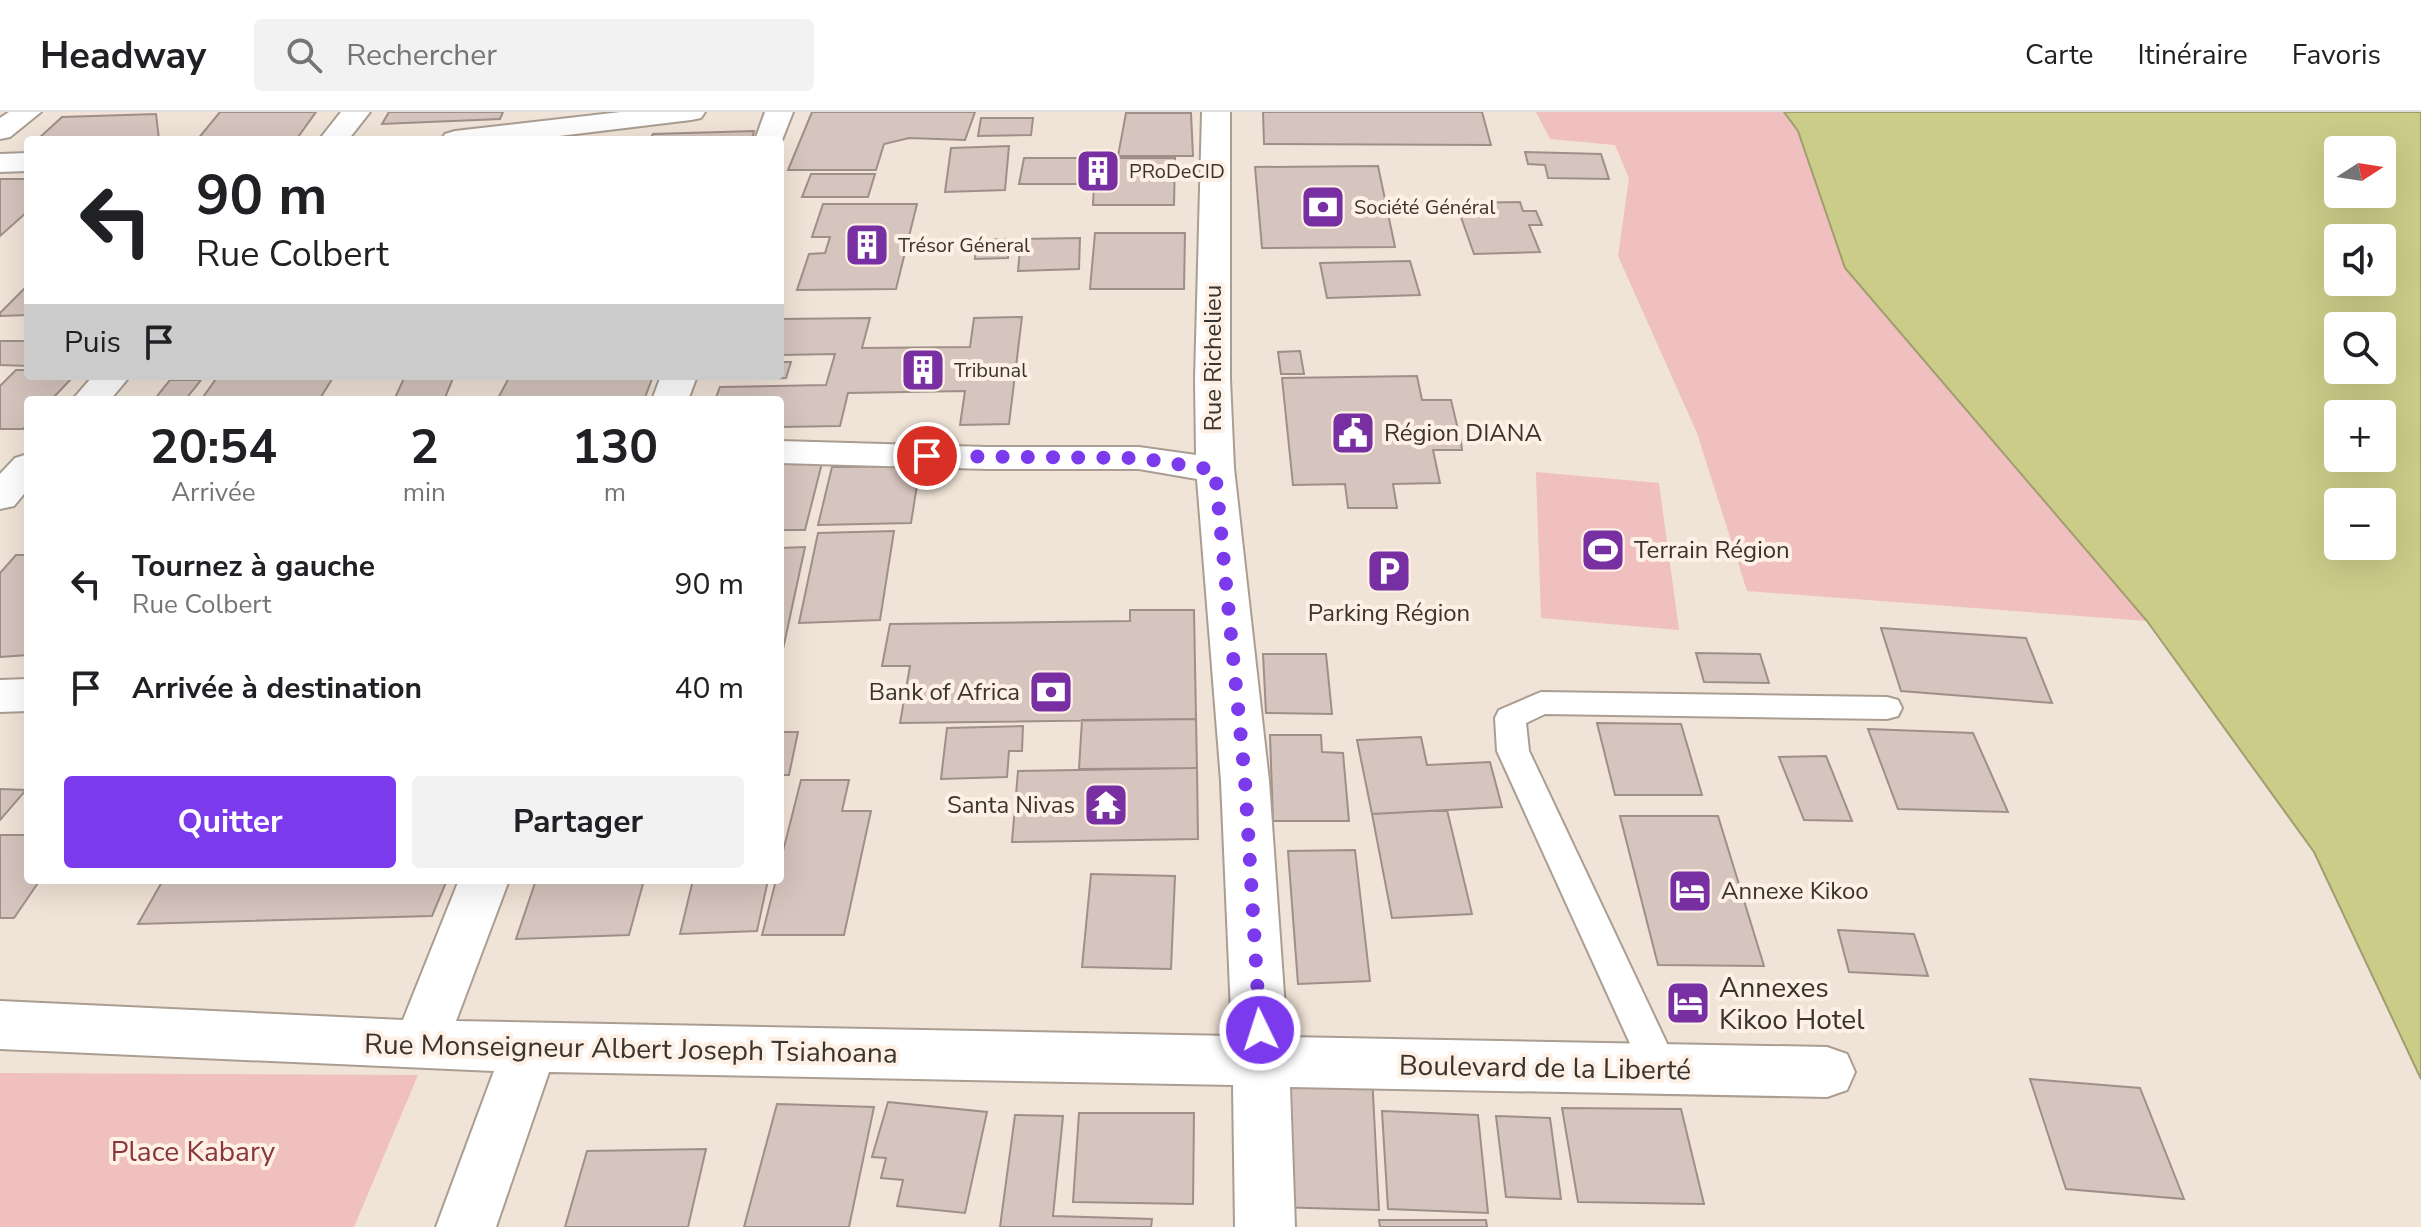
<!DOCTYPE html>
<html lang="fr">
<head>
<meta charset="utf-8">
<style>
	:root { --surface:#fff; --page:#f2f2f2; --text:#202124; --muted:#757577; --line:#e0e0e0; --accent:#7c3aed }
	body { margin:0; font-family:"Nunito Sans",sans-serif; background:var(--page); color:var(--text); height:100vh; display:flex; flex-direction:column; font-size:30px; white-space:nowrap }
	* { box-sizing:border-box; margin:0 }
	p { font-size:26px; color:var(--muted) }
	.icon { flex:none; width:44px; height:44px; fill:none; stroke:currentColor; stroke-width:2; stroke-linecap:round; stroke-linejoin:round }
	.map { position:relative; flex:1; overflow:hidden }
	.details { position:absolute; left:24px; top:284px; width:760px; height:488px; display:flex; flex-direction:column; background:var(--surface); border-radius:8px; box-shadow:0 8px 32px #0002 }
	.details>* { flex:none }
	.banner { position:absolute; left:24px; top:24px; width:760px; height:244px; border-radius:8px; box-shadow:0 8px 32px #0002; background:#fff; color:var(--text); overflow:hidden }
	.needle { width:52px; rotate:78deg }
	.fabs { position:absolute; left:2324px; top:24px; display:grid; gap:16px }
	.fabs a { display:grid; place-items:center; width:72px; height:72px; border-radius:8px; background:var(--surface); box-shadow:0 8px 32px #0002; font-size:40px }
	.pin { position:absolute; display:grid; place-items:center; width:68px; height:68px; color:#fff; margin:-34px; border:4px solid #fff; border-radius:50%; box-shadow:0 2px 8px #0007 }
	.me { position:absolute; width:88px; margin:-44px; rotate:356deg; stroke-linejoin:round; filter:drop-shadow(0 0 6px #0008) }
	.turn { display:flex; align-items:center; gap:28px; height:168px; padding:0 40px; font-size:36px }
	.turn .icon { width:104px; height:104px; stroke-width:2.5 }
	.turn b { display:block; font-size:56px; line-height:68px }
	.then { display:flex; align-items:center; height:76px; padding:0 40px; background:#0003; gap:16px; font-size:30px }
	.eta { display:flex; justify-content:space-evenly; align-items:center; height:136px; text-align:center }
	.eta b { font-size:48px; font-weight:700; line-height:56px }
	.primary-button { display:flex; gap:16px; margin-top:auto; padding:16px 40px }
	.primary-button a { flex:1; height:92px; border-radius:8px; background:var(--accent); color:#fff; font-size:32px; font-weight:700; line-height:92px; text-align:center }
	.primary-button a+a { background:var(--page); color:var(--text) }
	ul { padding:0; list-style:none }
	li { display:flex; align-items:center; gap:24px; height:104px; padding:0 40px }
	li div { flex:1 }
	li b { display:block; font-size:30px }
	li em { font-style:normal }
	header { display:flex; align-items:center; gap:48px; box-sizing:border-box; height:112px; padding:0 40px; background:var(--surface); border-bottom:2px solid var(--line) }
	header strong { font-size:38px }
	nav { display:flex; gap:44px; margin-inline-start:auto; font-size:28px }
	.search { width:560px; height:72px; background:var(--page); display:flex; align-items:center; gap:20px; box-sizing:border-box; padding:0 28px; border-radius:8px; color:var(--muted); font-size:30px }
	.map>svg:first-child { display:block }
	.green { fill:#f0bfbf }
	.water { fill:#cccc89; stroke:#a09e6e; stroke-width:2; fill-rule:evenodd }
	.building { fill:#d6c4be; stroke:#9f8f89; stroke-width:2 }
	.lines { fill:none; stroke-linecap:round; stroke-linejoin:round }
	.service-casing { stroke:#aa9d92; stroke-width:4 }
	.minor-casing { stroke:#aa9d92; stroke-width:4 }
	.service { fill:#fff; fill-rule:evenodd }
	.minor { fill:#fff; fill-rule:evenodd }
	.route { stroke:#7c3aed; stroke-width:14; stroke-dasharray:0 25.2 }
	.labels { text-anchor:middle; stroke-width:8; stroke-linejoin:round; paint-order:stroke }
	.far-poi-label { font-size:20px; fill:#39342f; stroke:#fef0e4; text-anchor:start }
	.street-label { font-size:24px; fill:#39342f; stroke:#fef0e4 }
	.poi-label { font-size:24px; fill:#39342f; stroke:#fef0e4; text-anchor:start }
	.near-poi-label { font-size:28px; fill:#39342f; stroke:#fef0e4; text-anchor:start }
	.near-street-label { font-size:28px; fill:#39342f; stroke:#fef0e4 }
	.near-park-label { font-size:28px; fill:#8a343c; stroke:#fef0e4 }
</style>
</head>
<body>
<header>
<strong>Headway</strong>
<div class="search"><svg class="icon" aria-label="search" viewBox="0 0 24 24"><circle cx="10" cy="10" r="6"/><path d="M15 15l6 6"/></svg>Rechercher</div>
<nav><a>Carte</a><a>Itinéraire</a><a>Favoris</a></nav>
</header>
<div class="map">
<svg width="2421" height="1115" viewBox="0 0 2421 1115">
	<rect width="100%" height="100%" fill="#f0e3d7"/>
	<path class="green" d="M1536,0h248l14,19 47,137 302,353 -400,-30 -50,-158 -79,-177 11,-78 -14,-33 -65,-6z
		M1536,360l123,11 20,147 -138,-12z
		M0,961l418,2 -64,152h-354z"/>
	<path class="water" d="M1784,0h637v967l-107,-227 -167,-231 -302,-353 -47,-137zM2338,38h44v44h-44zM2338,126h44v44h-44zM2338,214h44v44h-44zM2338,302h44v44h-44zM2338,390h44v44h-44z"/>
	<path class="building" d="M220,0h96l-18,25 -101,3z
		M389,0h114l-3,7 -118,5z
		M812,0h163l-10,28 -56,-2 -25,6 -8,26h-88z
		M1263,0h219l9,33 -227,-1z
		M1126,1h65l2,43h-75z
		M156,2l3,25 -122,1 25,-23z
		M981,6h52l-2,17 -53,1z
		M754,19l-2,9h-102l3,-6z
		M1009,34l-4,44 -60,2 6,-44z
		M1525,40l76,2 8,25 -61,-1 -3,-13 -17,-1z
		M1024,46h151l-1,47h-81l1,-21h-75z
		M1378,54l17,81 -133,1 -7,-81z
		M811,62h64l-7,23h-66z
		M0,67h28v32l-28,25z
		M1520,90l3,9h13l6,14h-13l11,27 -66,2 -18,-51z
		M823,92h94l-21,85 -99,1 12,-36 16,-1 5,-16h-18z
		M1095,121h90l-1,56h-94z
		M1080,126l-1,31 -61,2 3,-32z
		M1009,127l-1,19 -33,1 1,-19z
		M1410,149l10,34 -93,3 -7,-35z
		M28,173v30l-28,1v-3z
		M1022,205l-13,107 -49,1 5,-34 -117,2 -8,33 -60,1v-27h-65l5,-13 106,-2 9,-31 -55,1v-36l90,-1 -8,30 108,-1 4,-29z
		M0,229h28v25l-28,-1z
		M1300,239l4,23h-23l-3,-22z
		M780,250h11l-5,16 -24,1 1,-3h17z
		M16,258h12v6h46l-23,24h-23v24l-5,5h-23v-43z
		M218,264h116l-15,24h-118z
		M405,264h49l-10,24h-50z
		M510,264h143l-9,24h-147z
		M1417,264l5,24h29l10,42 1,8h-29l7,33 -47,1 4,24h-49l-3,-24 -52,1 -11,-107z
		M170,268h31l-16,20h-31z
		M780,347h43l-18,71h-25z
		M920,354l-9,57 -93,2 14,-58z
		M894,419l-14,89 -81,3 19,-90z
		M805,435l-23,107h-2v-106z
		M16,443h12v100l-28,2v-84z
		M1130,498h64l2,109 -296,4 10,-57h-28l8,-42 240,-3z
		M1881,516l145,10 26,65 -151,-12z
		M1696,541l64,1 9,29 -65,-1z
		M1263,542h63l6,60 -66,-1z
		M1196,607l1,49 -118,1 3,-49z
		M1597,611l84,1 21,71h-87z
		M1023,614l-1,25h-13l-2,26 -66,2 6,-51z
		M1868,617l105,4 35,79 -110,-3z
		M780,620h18l-9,43h-9z
		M1270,623h51l1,17 21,1 6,68h-76z
		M1421,625l6,28 63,-3 12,45 -130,7 -15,-74z
		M1826,644l26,65 -48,-1 -25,-63z
		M1197,656l1,71 -186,3 6,-71z
		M801,668h48l-7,31h29l-27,124h-82l14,-55h4v-17z
		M0,677l26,1 -26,30z
		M1447,698l25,104 -80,4 -20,-104z
		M1620,704h98l46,150 -106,-1z
		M0,723h28v45h12l-26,38h-14z
		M1355,738l15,131 -72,3 -10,-133z
		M1091,762l84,2 -4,93 -89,-2z
		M163,768h284l-15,36 -294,8z
		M536,768h108l-15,55 -113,4z
		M693,768h75l-11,51 -77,3z
		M1838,818l76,4 14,42 -79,-4z
		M1273,960l99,3 7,135 -105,-3z
		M2030,967l110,9 44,111 -118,-10z
		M888,990l99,10 -22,101 -68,-7 6,-26 -22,-2 5,-20 -14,-1z
		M777,992l97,3 -25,120h-105z
		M1562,996l119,1 23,95 -126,-2z
		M1382,999l96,4 10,98 -100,-4z
		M1079,1001h115l-1,91 -120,-2z
		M1015,1003l48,1 -10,100 99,3 -1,8h-151z
		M1496,1004l54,2 11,81 -55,-2z
		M706,1037l-18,78h-123l22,-76z
		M1379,1108h107l1,7h-107z"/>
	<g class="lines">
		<g class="service-casing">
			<path id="service" d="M1541,580l346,5 11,3 4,8 -4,8 -11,3 -342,-5 -19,9 3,28 150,318 -6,12 -13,5 -13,-5 -150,-330 -2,-33 4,-8z"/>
		</g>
		<g class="minor-casing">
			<path id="minor" d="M9,0h32l-31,25 -10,2v-21z
				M341,0h29l-22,28h-29z
				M621,0h84l-4,6 -10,2 -165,20h-85l4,-6 10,-3z
				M765,0h28l-13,33v-5h-25z
				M1202,0h28v267l4,89 35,313 18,256 540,10 20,7 8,18 -8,18 -20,7 -537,-10 5,140h-60l-2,-142 -684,-13 -53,155h-60l58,-156 -494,-22v-48l403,19 56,-140h50l-53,141 776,15 -11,-255 -24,-302 -58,-10h-152l-207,-6v-22l207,6h152l57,8 -1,-76z
				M28,41v18l-28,1v-18z
				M93,264h37l-20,24h-38z
				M661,264h36l-9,24h-36z
				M28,342v35l-14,17 -14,3v-35l15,-16z
				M28,567v32l-28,1v-32z"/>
		</g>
		<use href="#service" class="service"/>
		<use href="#minor" class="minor"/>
	</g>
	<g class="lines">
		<path class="route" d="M927,344l212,2 76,12 30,310 15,250"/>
	</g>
	<defs>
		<g id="building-square" transform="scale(2.3)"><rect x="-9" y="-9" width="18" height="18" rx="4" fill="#772fa2" stroke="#fef0e4"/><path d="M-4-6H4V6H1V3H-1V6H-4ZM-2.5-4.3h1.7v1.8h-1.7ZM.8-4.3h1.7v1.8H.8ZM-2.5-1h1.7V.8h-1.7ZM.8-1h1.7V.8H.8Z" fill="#fff"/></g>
		<g id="bank-square" transform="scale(2.3)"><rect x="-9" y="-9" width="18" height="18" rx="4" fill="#772fa2" stroke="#fef0e4"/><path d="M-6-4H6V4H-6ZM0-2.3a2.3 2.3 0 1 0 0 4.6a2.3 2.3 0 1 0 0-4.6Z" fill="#fff"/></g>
		<g id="civic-square" transform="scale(2.3)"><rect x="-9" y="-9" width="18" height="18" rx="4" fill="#772fa2" stroke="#fef0e4"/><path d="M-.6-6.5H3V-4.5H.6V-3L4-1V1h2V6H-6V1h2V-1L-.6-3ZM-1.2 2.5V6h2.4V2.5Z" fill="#fff"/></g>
		<g id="stadium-square" transform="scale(2.3)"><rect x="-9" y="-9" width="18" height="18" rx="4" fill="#772fa2" stroke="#fef0e4"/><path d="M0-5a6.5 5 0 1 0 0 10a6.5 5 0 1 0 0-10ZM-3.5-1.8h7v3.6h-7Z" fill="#fff"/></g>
		<g id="parking-square" transform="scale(2.3)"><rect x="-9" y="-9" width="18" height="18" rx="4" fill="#772fa2" stroke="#fef0e4"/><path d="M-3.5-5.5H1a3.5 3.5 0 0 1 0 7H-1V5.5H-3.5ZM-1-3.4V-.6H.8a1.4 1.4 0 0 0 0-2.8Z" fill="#fff"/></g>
		<g id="temple-square" transform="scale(2.3)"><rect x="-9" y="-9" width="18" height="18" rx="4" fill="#772fa2" stroke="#fef0e4"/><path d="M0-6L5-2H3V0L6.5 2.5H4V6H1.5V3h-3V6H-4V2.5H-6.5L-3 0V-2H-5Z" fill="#fff"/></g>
		<g id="hotel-square" transform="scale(2.3)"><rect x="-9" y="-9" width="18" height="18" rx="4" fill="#772fa2" stroke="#fef0e4"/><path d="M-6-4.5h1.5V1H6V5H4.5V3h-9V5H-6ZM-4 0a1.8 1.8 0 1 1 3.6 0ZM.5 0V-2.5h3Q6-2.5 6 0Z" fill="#fff"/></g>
	</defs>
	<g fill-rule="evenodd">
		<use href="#building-square" x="1098" y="59"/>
		<use href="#bank-square" x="1323" y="95"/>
		<use href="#building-square" x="867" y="133"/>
		<use href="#building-square" x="923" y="258"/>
		<use href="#civic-square" x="1353" y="321"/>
		<use href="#stadium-square" x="1603" y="438"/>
		<use href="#parking-square" x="1389" y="459"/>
		<use href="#bank-square" x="1051" y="580"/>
		<use href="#temple-square" x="1106" y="693"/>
		<use href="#hotel-square" x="1690" y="779"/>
		<use href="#hotel-square" x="1688" y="891"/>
	</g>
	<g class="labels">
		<g class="far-poi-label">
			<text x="1129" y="66">PRoDeCID</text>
			<text x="1354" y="102">Société Général</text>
			<text x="898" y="140">Trésor Géneral</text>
			<text x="954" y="265">Tribunal</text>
		</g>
		<g class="street-label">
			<text transform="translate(1213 246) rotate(-90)" y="8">Rue Richelieu</text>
		</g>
		<g class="poi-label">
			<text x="1384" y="329">Région DIANA</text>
			<text x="1634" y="446">Terrain Région</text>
			<text x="1389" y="509" text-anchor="middle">Parking Région</text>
			<text x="1020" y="588" text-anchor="end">Bank of Africa</text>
			<text x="1075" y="701" text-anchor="end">Santa Nivas</text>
			<text x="1721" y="787">Annexe Kikoo</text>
		</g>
		<g class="near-poi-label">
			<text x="1719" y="885">Annexes<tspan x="1719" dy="32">Kikoo Hotel</tspan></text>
		</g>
		<g class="near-street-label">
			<text transform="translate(631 936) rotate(1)" y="10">Rue Monseigneur Albert Joseph Tsiahoana</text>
			<text transform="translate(1545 955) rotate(1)" y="10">Boulevard de la Liberté</text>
		</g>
		<g class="near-park-label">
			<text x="193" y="1049">Place Kabary</text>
		</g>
	</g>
</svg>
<div class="fabs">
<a><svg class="needle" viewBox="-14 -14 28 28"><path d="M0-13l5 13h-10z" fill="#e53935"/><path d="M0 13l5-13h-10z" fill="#757577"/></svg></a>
<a><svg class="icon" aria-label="sound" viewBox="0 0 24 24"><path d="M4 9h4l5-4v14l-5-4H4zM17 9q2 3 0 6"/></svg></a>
<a><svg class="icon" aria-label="search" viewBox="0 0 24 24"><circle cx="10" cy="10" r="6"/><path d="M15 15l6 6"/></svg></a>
<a>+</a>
<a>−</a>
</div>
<div class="pin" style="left:927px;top:344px;background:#d93025"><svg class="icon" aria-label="arrive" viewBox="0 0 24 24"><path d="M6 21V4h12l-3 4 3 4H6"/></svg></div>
<svg class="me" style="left:1260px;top:918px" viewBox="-20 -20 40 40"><circle r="17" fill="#7c3aed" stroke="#fff" stroke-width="3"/><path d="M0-11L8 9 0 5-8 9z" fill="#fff"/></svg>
<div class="banner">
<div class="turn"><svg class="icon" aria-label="left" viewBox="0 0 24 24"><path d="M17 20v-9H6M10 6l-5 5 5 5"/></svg><div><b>90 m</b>Rue Colbert</div></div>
<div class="then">Puis<svg class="icon" aria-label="arrive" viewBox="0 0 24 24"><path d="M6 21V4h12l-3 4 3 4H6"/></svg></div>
</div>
<section class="details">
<div class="eta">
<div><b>20:54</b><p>Arrivée</p></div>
<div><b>2</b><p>min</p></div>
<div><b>130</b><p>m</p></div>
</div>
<ul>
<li><svg class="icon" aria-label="left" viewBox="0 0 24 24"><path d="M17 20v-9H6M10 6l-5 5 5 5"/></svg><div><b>Tournez à gauche</b><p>Rue Colbert</p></div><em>90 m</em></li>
<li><svg class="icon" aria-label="arrive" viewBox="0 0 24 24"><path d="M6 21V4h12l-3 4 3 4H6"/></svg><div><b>Arrivée à destination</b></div><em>40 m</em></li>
</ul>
<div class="primary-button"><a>Quitter</a><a>Partager</a></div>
</section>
</div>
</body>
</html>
